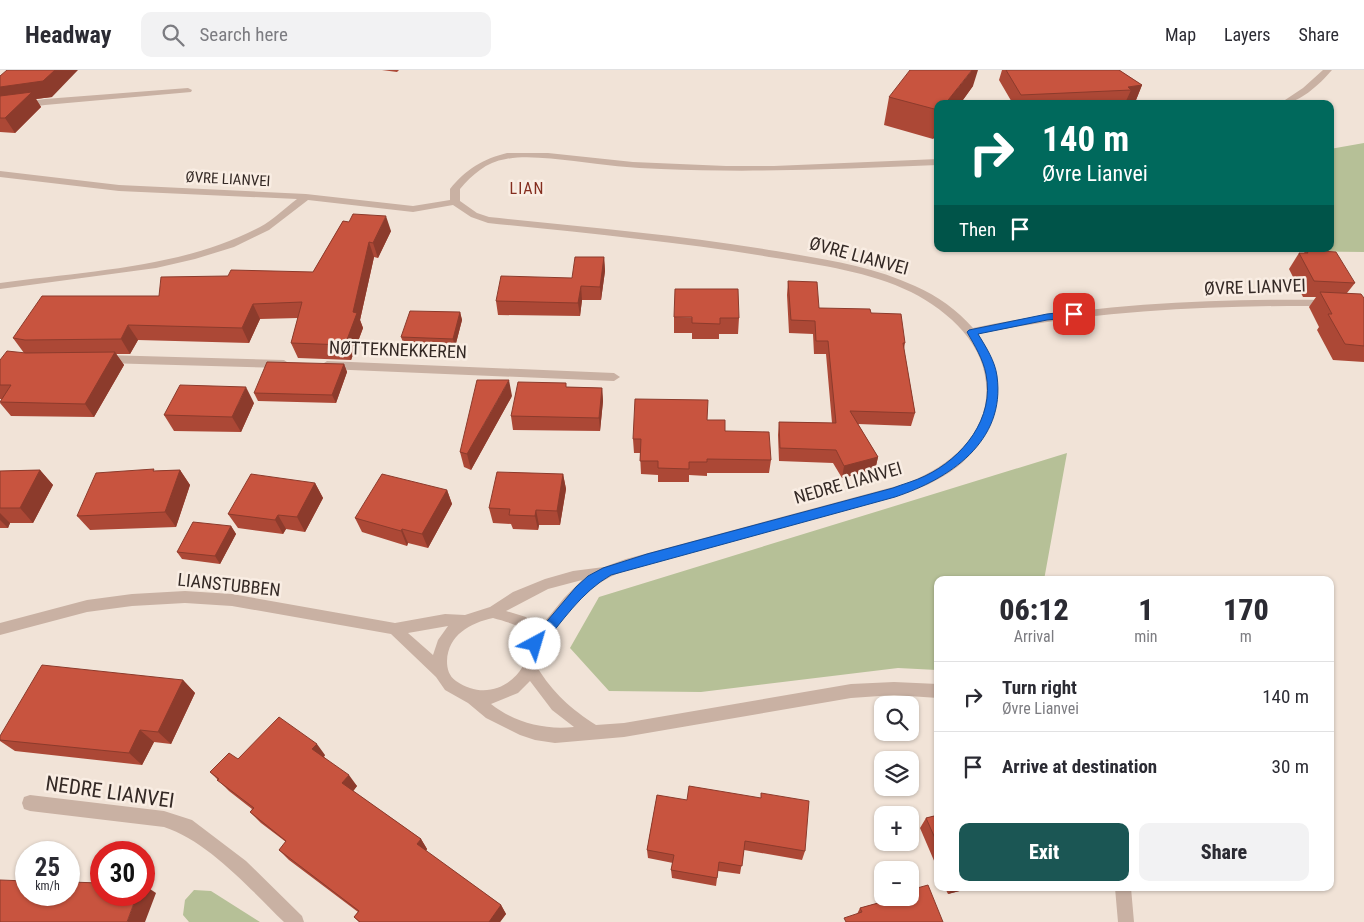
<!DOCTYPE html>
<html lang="en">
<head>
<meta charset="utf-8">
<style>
	:root { --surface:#fff; --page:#f2f2f3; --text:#2b2b33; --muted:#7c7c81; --line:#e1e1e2; --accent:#1b5654 }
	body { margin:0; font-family:"Roboto Condensed",sans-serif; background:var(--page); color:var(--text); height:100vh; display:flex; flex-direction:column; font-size:19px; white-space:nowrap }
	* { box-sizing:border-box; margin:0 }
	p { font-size:16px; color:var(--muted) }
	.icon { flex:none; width:28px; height:28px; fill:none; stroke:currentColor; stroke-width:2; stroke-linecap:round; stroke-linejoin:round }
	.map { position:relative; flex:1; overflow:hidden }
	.panel { position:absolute; left:934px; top:506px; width:400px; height:315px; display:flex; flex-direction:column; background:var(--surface); border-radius:10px; box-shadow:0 1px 4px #0004 }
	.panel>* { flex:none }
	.hud { position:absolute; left:934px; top:30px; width:400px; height:152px; border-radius:10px; box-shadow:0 1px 4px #0004; background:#00695c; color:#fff; overflow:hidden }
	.fabs { position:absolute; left:874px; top:626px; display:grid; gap:10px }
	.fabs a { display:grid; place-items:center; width:45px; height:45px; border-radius:10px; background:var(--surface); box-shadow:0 1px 4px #0004; font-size:25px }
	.speed { position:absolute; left:15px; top:771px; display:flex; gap:10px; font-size:25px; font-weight:700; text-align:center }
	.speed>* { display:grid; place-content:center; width:65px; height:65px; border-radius:50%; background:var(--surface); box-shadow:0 1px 4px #0004; line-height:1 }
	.speed small { font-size:12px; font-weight:400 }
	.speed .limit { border:8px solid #d22; background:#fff; color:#111 }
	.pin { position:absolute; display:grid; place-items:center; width:42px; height:42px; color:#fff; margin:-21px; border-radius:10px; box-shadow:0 2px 8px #0006 }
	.me { position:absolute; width:55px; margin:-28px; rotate:39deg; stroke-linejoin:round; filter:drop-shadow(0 0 4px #0008) }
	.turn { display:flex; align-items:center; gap:18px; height:105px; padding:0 25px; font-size:22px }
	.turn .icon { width:65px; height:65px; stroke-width:2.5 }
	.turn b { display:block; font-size:35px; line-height:42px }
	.then { display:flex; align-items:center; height:48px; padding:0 25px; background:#0003; gap:10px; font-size:19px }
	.eta { display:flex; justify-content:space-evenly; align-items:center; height:85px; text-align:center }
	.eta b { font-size:30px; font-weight:800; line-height:35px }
	.action { display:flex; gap:10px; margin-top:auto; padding:10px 25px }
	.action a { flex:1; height:58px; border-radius:10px; background:var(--accent); color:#fff; font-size:20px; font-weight:800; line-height:58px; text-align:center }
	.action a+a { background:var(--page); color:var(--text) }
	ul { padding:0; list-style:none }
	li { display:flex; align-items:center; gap:15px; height:70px; padding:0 25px; border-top:1px solid var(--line) }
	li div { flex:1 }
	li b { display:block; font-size:19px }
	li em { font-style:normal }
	header { display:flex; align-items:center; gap:30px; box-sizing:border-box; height:70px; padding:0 25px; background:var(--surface); border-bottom:1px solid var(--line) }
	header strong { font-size:24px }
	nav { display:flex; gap:28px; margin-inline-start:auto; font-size:18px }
	.search { width:350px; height:45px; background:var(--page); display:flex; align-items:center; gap:12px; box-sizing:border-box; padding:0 18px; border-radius:10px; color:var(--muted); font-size:19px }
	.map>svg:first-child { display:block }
	.green { fill:#b6c097 }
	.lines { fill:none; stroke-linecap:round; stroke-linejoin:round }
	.minor { fill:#c9b1a3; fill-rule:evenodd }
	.wall { fill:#ac4836 }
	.shaded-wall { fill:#8c3b2c }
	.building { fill:#c8543f; stroke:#8c3b2c }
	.route { fill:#1a73e8; stroke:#114b97 }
	.labels { text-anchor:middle; stroke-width:5; stroke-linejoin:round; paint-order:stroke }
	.far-street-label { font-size:15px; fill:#342925; stroke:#f9ede3 }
	.far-quarter-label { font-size:16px; letter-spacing:1px; fill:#842d1e; stroke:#f9ede3 }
	.street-label { font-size:18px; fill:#342925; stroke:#f9ede3 }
	.near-street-label { font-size:21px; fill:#342925; stroke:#f9ede3 }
</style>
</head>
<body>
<header>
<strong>Headway</strong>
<div class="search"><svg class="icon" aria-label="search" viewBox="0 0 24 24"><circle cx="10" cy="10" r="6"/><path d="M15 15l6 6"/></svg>Search here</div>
<nav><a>Map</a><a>Layers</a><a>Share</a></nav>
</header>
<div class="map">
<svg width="1364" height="852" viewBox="0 0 1364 852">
	<rect width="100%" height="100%" fill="#f1e3d7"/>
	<path class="green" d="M1364,73v109l-270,-3h236v-100z
		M1067,383l-23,127h-106l-1,90 -39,-2 -197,24 -92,-1 -39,-43 29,-51z
		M194,820l17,1 49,31h-71l-6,-7 2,-15z"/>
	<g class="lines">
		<path class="minor" d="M1323,0h9c-13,15 -33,34 -53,34l24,-16z
			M188,18l4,2 -1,2 -146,13 -45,6v-6l45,-6z
			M507,83h41l85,9 93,4h48l164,-7v6c-93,4 -185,8 -277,4 -29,-1 -58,-4 -87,-8 -22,-2 -46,-6 -68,-2 -20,3 -34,16 -46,30v12l17,12 12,4c96,10 192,18 287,34 47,8 96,15 139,35 23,10 42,24 58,42 116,-24 237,-30 355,-28l5,3 -5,3c-113,-1 -239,5 -350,28 32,45 22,99 -21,133 -18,14 -40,23 -62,30l-262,71c-45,13 -64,43 -91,78v9l-5,12c16,26 34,42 59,58l28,-2 227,-39 43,-2 44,2v14l-44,-3 -43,3 -227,39 -69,6 -20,-3 -15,-5 -34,-17 -18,-15 -23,-13 -9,-13 -45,-43 -159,-28 -47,-3 -53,3 -45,6 -87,23v-12l87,-23 45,-6 53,-3 47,3 163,29 50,-9 20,1 25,-8 23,-15 32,-13 28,-8 31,-4 22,-8 278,-75c38,-14 77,-41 82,-85 5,-50 -34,-86 -75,-107 -41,-20 -90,-27 -135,-34 -95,-16 -192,-25 -288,-35l-17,-6 -18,-12 -40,7 -105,-12 -39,30 -35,17 -39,12 -39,9 -156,21v-6c86,-12 183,-15 260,-56 13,-7 25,-19 37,-28l-178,-8 -119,-14v-6l119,14 187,9 107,12 37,-6v-11c16,-20 33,-30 57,-36zM582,510l-18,18 -27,33 -11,-14 -20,-6 42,-22zM493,548c7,2 15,4 22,7 37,21 -10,90 -59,56 -7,-5 -9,-12 -9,-20 1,-26 23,-38 46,-43zM448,556l-10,14 -5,15 -25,-22zM530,611l22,29 22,17c-30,3 -59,-4 -83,-23l27,-11z
			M104,285l180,5 6,4 -6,4 -180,-5 -6,-4z
			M327,291l287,12 6,4 -6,4 -287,-12 -6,-4z
			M30,725l134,16 28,9 54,41 56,55 2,6h-20c-33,-32 -76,-81 -120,-95l-134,-16 -6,-2 -2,-6 2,-6z
			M1115,818h16l3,34h-16z"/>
	</g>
	<path class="wall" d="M382,0h17l-2,2z
		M1002,0h117l23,15 -6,15 -10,1 -1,3h-112l-14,-24z
		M0,6l52,21 -16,2 5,8 -26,26 -15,-1z
		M973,16l-13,18h-22v29l-5,6 -49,-14 5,-28z
		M343,151l48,10 -13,27 -4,-1 -14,63 3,8 -12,32 -53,-2 -7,-15 7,-25 -38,1 -11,24 -111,-3 -8,14h-14l8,11 -30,52 -83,-1 -11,-13 2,-4h-2v-39l24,-7 -11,-15 215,-62 85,-4z
		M1306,180l49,33 -8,10 17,5v64l-31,-2 -16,-30 2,-3 -10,-20 7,-10h-13l-14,-28 10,-16h5z
		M604,187l1,14 -4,29h-19l-2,16 -82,-1 -2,-14 76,-23z
		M788,211l31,27 52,5 34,30 -1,6 11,64 -4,13 -53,-2 20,33 -3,13 -33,8 -9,-15 -54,-2 -1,-26 1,-13 53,1 -6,-69h-12l-1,-20 -24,-1 -2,-38z
		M460,242l2,8 -7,27 -51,-2 -3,-8z
		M674,247l65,1 -1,16h-19v5h-27v-6h-18z
		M344,294l3,8 -11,31 -78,-2 -4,-8z
		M567,317l35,1 1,13 -3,30 -87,-1 -2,-14z
		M512,326l-41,74 -7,-3 -4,-15z
		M254,333l-13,29 -67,-1 -10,-16z
		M707,350l64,40 -2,13h-62v3l-18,-1v7h-31v-7l-17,-1 -1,-21h-6l-1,-14z
		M40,400l13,15 -20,38h-23l-2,5h-8v-57z
		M180,400l10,15 -14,42 -86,3 -13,-14 79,-45z
		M563,404l3,15 -6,36h-21l-1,5 -25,-1 -2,-5 -18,-1 -4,-15z
		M315,413l8,15 -18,34 -19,-3 -3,5 -45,-6 -10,-14z
		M447,420l5,14 -24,44 -20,-5 -1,3 -45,-14 -7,-14z
		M231,456l5,8 -16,30 -38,-5 -5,-7z
		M183,610l12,13 -24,51 -17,-2 -12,23 -127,-14 -15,-10v-5z
		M325,685l-1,2 33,29 -4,5 68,48 6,10 -1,2 75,54 5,9 -6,8h-141l-5,-5 4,-5 -69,-52 -10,-10 7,-8 -25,-19 -11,-11 2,-3 -23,-18 -19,-19 28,-13z
		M657,725l148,56 -3,9 -58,-10 -4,24 -22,-3 -2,15 -44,-8 -1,-8 2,-7 -25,-5 -1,-8z
		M938,745v55l-18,-42 6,-10z
		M945,818h26l-23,6z
		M888,828h22l-53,16 3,-6 25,-7z"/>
	<path class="shaded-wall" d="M55,0h23l-26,27 -16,2 5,8 -26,26 -10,-15 -5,-14v-17z
		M972,0h6l-5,16 -13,18h-15z
		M1142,15l-6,15 -10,1 5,-11 -3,-3z
		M938,51v12l-5,6z
		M386,146l5,15 -13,27 -5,-15z
		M369,172l5,15 -14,63 3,8 -12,32 -6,-15z
		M604,187l1,14 -4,29 -1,-13z
		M581,216l1,14 -2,16 -2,-13z
		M253,234l7,15 -11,24 -7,-15z
		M460,242l2,8 -7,27 -2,-8z
		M128,255l10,15 -8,14 -9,-15z
		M115,282l9,13 -30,52 -9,-13z
		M344,294l3,8 -11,31 -4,-8z
		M509,310l3,16 -41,74 -4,-16z
		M246,317l8,16 -13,29 -9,-15z
		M602,318l1,13 -3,30 -1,-13z
		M878,387l-3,13 -33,8 2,-12z
		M40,400l13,15 -20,38 -13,-15z
		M180,400l10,15 -14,42 -11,-15z
		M563,404l3,15 -6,36 -3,-14z
		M315,413l8,15 -18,34 -8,-15z
		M447,420l5,14 -24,44 -6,-14z
		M536,440l3,15 -1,5 -3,-14z
		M0,443l10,10 -2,5 -8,-8z
		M278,445l8,14 -3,5 -8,-14z
		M231,456l5,8 -16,30 -5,-8z
		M402,459l6,14 -1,3 -6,-15z
		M183,610l12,13 -24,51 -13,-12z
		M140,660l14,12 -12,23 -13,-12z
		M317,674l8,11 -4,5 -9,-11z
		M349,705l8,11 -6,8 -9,-11z
		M421,769l6,10 -3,5 -7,-10z
		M144,815l12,8 -11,29h-18l10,-27h7z
		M953,818h18l-23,6z
		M501,835l5,9 -6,8h-11z"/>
	<path class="building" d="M7,0h48l-12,11 -43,6v-11z
		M910,0h62l-27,34h-7v6l-49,-13z
		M1006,0h113l23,15 -14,2 3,3 -110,5z
		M32,22l-27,26h-5v-22z
		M353,144l33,2 -13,27 -4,-1 -16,70 4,1 -12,32 -54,-2 11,-41 -49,2 -11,24 -114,-3 -7,14 -96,1 -12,-2 29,-42h117l2,-19 67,-1 3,-6 82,2 30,-51 6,1z
		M1306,180l30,2 19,31 -41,-2 -15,-28h9z
		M575,187h29l-4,30 -19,-1 -3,17 -82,-2 5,-25 71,2z
		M788,211l29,1 2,26 51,1 1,4 30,1 4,29h-2l12,70 -65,-2 28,46 -34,9 -8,-16 -56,-2 -1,-26 57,1 -8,-82h-12l-1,-20 -24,-1z
		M675,219h63l1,29h-19v6l-28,-1v-6h-18z
		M1320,222l41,2 3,4v48l-19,-2 -17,-30h4z
		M410,241l50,1 -7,27 -52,-2z
		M7,281l19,2 89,-1 -30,52 -85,-2 11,-17h-11v-25z
		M267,292l77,2 -12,31 -78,-2z
		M477,310h32l-42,74 -7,-2z
		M518,312l48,1v4l36,1 -3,30 -88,-2z
		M180,315l66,2 -14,30 -68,-2z
		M635,329l73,1 -1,20h18v11l44,1 2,28 -64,-1v3h-18v7l-31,-1v-7h-18l1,-22h-8z
		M154,399l-1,2 27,-1 -15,42 -88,4 19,-43z
		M40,400l-20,38h-20v-37z
		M497,402l66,2 -6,37 -21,-1 -1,6 -26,-1 1,-6 -21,-1z
		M251,404l64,9 -18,34 -19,-2 -3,5 -47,-6z
		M382,404l65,16 -25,44 -20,-5 -1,2 -46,-13z
		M193,452l38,4 -16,30 -38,-4z
		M42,595l141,15 -25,52 -18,-2 -11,23 -129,-13v-4z
		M279,647l38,27 -5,5 37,26 -7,8 79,56 -4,5 84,61 -12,17h-129l-6,-5 5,-6 -80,-61 7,-9 -36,-29 4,-4 -37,-28 2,-1 -9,-7 19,-19 9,6z
		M689,716l72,12v-5l48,8 -4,50 -60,-10 -3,25 -23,-4 -2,16 -46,-8 3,-15 -27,-5 10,-55 30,5z
		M938,745v30l-12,-27z
		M0,810l26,1v14h43v-13l32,1v12h36l-10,27h-127z
		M928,815l15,37h-97l-2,-4 18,-6 -2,-4 29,-8v-2h21v-8z"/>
	<path class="route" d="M1074,241l5,3 -2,3 -30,3 -69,14c8,13 17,27 19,42 9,66 -48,103 -102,121l-284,78c-30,17 -49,47 -71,73l-5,2 -4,-2 -2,-4 2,-4 45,-53 12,-11 15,-8 44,-14 246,-66c10,-4 22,-7 32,-12 38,-18 70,-58 61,-102 -3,-15 -11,-28 -19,-42l2,-2 78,-16z"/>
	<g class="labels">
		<g class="far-street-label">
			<text transform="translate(228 109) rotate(3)" y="5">ØVRE LIANVEI</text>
		</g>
		<g class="far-quarter-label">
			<text x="527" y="124">LIAN</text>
		</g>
		<g class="street-label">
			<text transform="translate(859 186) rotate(15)" y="6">ØVRE LIANVEI</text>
			<text transform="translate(1255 217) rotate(-2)" y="6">ØVRE LIANVEI</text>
			<text transform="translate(398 280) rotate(2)" y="6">NØTTEKNEKKEREN</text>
			<text transform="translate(848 413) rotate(-16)" y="6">NEDRE LIANVEI</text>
			<text transform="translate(229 515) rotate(6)" y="6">LIANSTUBBEN</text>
		</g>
		<g class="near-street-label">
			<text transform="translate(110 722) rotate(8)" y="7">NEDRE LIANVEI</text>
		</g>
	</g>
</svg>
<div class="fabs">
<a><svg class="icon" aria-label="search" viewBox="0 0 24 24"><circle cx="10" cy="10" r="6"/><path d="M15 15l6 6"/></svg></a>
<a><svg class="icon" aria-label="layers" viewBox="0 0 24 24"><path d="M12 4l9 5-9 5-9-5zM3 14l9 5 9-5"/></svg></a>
<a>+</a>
<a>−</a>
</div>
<div class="speed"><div>25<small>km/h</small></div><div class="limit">30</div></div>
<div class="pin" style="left:1074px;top:244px;background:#d93025"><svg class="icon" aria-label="arrive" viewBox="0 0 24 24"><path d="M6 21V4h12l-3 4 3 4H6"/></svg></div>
<svg class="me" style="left:535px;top:574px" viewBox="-20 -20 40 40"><circle r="19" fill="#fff"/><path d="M0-13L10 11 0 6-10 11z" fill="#1a73e8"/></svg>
<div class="hud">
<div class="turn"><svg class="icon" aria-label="right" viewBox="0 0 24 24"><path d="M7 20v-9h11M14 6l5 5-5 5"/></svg><div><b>140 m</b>Øvre Lianvei</div></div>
<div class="then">Then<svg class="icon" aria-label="arrive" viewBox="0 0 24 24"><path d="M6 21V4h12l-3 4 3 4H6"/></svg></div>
</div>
<section class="panel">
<div class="eta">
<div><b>06:12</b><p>Arrival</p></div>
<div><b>1</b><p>min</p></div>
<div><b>170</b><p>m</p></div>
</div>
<ul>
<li><svg class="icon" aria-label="right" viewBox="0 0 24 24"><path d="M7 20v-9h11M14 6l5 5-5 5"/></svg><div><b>Turn right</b><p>Øvre Lianvei</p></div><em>140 m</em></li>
<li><svg class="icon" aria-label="arrive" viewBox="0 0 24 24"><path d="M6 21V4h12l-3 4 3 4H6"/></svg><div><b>Arrive at destination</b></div><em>30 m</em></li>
</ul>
<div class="action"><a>Exit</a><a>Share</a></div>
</section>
</div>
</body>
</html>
